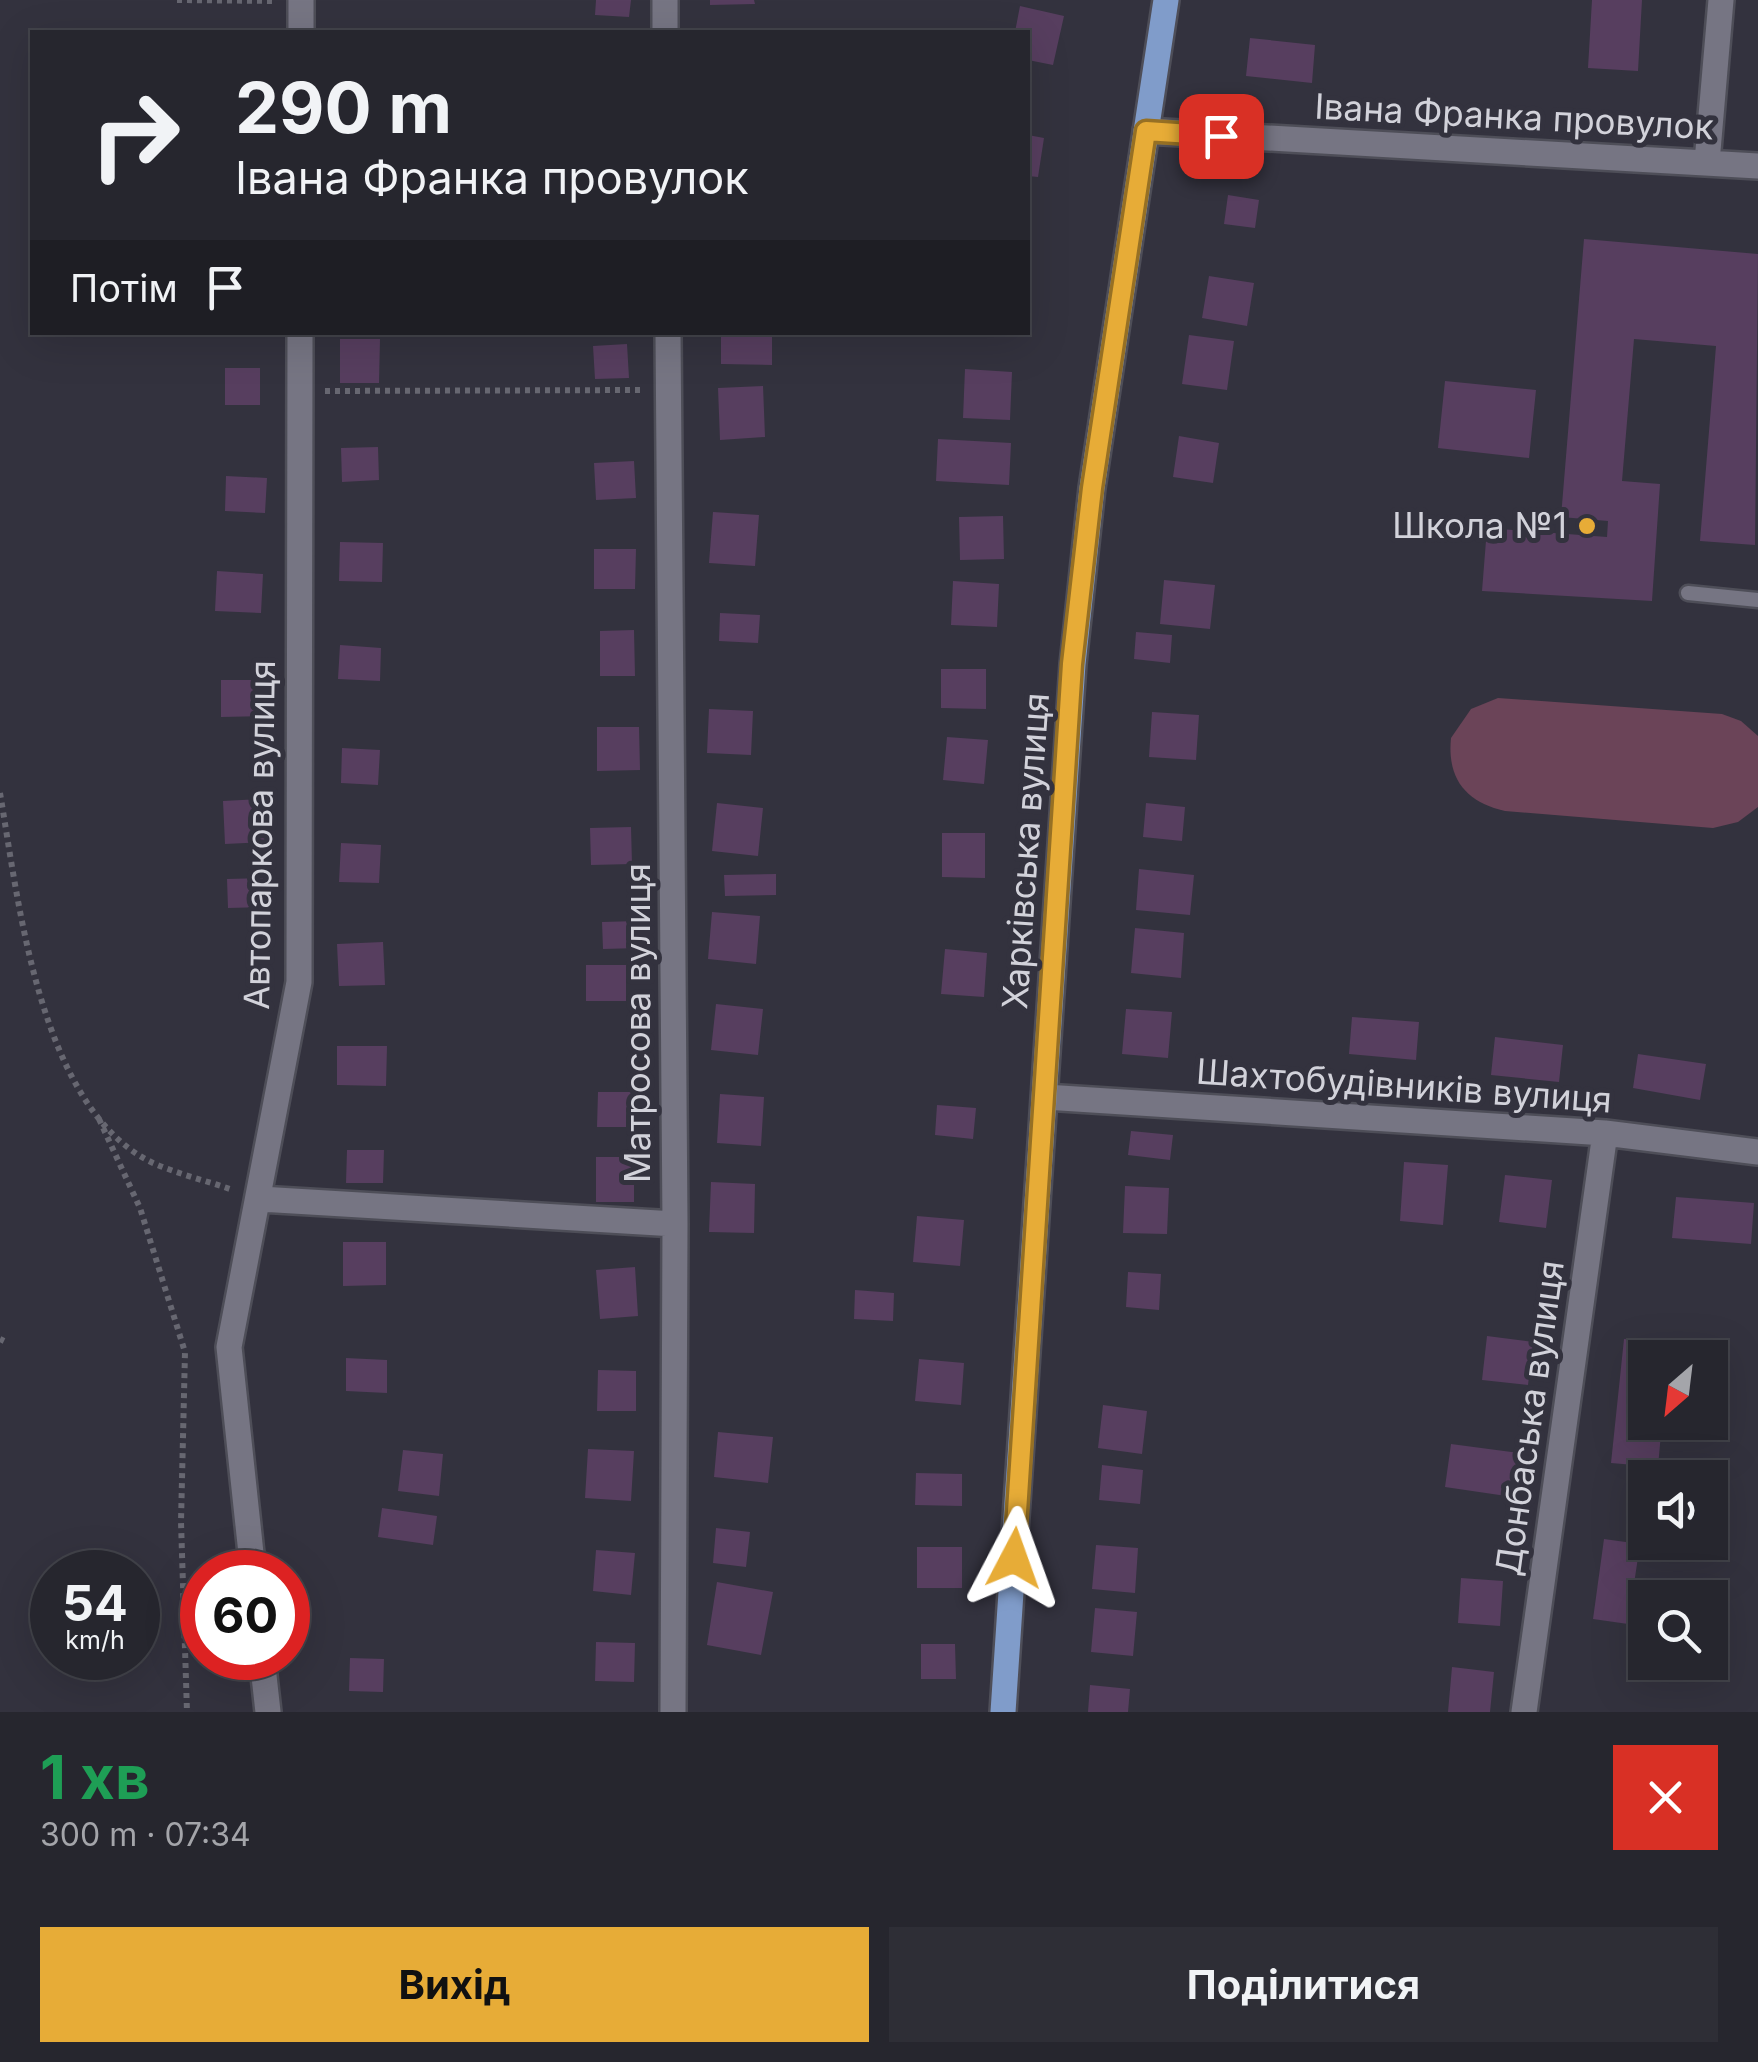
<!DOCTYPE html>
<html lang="uk">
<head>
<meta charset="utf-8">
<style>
	:root { --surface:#26262e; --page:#2e2e36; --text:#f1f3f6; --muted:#a4a5aa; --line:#42434a; --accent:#e7ac37 }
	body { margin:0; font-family:Inter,sans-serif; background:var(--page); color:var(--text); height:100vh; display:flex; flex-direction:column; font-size:38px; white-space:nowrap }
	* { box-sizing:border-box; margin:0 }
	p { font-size:32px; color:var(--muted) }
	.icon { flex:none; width:55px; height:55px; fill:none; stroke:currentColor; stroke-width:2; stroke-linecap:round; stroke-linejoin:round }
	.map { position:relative; height:1712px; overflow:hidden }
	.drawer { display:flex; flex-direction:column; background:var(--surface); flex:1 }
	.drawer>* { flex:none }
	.guide { position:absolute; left:30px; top:30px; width:1000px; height:305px; border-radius:0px; box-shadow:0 10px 40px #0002,0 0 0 2px var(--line); background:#26262e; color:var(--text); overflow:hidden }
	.needle { width:65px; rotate:208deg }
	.tools { position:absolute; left:1628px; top:1340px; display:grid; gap:20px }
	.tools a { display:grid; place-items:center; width:100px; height:100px; border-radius:0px; background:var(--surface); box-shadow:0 10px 40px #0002,0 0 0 2px var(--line); font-size:50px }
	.speed { position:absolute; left:30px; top:1550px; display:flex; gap:20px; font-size:50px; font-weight:700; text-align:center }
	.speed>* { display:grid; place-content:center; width:130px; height:130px; border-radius:50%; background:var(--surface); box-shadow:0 10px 40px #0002,0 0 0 2px var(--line); line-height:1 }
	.speed small { font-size:25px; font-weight:400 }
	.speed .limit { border:15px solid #d22; background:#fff; color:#111 }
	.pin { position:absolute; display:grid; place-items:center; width:85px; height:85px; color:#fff; margin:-42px; border-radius:20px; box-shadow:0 5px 15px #0006 }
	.me { position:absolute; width:110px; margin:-55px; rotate:4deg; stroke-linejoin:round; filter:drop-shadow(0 0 8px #0008) }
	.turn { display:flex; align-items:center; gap:35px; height:210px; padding:0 40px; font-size:45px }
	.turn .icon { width:130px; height:130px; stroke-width:2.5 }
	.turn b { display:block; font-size:70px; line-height:85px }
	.then { display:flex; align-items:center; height:95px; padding:0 40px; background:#0003; gap:20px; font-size:38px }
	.round { display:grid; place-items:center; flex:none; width:105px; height:105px; border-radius:0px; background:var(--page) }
	.head { display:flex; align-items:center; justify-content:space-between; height:170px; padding:0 40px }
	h1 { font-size:60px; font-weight:700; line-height:75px; color:#1e9e55 }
	.action { display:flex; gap:20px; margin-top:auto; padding:20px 40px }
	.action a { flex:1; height:115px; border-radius:0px; background:var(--accent); color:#111; font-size:40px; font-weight:700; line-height:115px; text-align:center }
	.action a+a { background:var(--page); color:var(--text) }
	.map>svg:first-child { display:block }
	.green { fill:#6b4458 }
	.building { fill:#573e5f }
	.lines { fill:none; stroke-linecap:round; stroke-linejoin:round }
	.service-casing { stroke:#4e4e58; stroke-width:19 }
	.minor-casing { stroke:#4e4e58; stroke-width:30 }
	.primary-casing { stroke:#4e4e58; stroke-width:30 }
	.path { stroke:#676771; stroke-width:6; stroke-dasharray:5 5; stroke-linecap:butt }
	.service { stroke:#767583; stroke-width:14 }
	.minor { stroke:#767583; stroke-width:25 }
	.primary { stroke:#809cca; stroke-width:25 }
	.route-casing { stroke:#967024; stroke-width:25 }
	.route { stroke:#e7ac37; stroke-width:18 }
	.poi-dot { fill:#e7ac37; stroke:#33323e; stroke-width:4 }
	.labels { text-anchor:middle; stroke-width:10; stroke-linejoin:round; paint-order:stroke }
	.street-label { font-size:35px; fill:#d2d2da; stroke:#33323e }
	.poi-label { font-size:35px; fill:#d2d2da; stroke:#33323e; text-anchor:end }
</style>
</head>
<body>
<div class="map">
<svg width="1758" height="1712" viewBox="0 0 1758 1712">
	<rect width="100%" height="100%" fill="#33323e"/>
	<path class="green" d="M1498,698l224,16 19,7 17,15v71l-20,15 -25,6 -208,-17c-40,-9 -58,-33 -54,-73l20,-29z"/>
	<path class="building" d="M596,0h35l-2,17 -34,-2z
		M710,0h44l1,4 -45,1z
		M1592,0h50l-4,71 -50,-3z
		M1020,6l44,10 -11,49 -25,-5v-28h-13z
		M1250,38l65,7 -3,38 -66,-7z
		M1028,135l16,3 -6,39 -10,-1z
		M1228,195l31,5 -4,28 -31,-4z
		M1584,239l174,15 -3,291 -55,-4 16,-195 -82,-7 -12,142 38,3 -8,117 -170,-10 5,-63 120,9 1,-16 -47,-4z
		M1209,276l45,7 -7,43 -45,-8z
		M721,332h51v33l-51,-1z
		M1189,335l45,6 -7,49 -45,-6z
		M340,339h40l-1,44h-39z
		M627,344l2,34 -34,1 -2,-33z
		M225,368h35v37h-35z
		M965,369l47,3 -2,48 -47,-2z
		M1445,381l91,9 -7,68 -91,-10z
		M763,386l2,51 -45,3 -2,-52z
		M1179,436l40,7 -6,40 -40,-6z
		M938,439l73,4 -2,42 -73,-4z
		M378,447l1,33 -37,2 -1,-34z
		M634,461l2,37 -40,2 -2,-37z
		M226,476l41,2 -2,35 -40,-2z
		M713,512l46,3 -4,51 -46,-3z
		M1003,516l1,43 -44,1 -1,-43z
		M340,542l43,1 -1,39 -43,-1z
		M594,549h42l-1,40h-41z
		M217,571l46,3 -2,39 -46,-2z
		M1164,580l51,5 -5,44 -50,-5z
		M953,581l46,3 -2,43 -46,-2z
		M720,613l40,2 -2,28 -39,-2z
		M634,630l1,46h-35v-45z
		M1136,632l36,3 -2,28 -36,-4z
		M340,645l41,3 -1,33 -42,-2z
		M941,669h45v40l-45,-1z
		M221,680h41v36l-41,1z
		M709,709l44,2 -2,44 -44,-2z
		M1152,712l47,3 -3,45 -47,-3z
		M597,727h42l1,43 -43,1z
		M947,737l41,3 -4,44 -41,-4z
		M342,748l38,2 -2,35 -37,-2z
		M263,799l2,43 -40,2 -2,-43z
		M717,803l46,5 -5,48 -46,-5z
		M1146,803l39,4 -3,34 -39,-4z
		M631,827l1,37 -41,1 -1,-37z
		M942,833h43v45l-43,-1z
		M341,843l40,2 -2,38 -40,-1z
		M1139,869l55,6 -4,40 -54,-5z
		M776,874v21l-51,1 -1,-21z
		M263,878l1,29 -36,1 -1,-29z
		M712,912l48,4 -4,48 -48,-5z
		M638,921l1,27 -36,1 -1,-27z
		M1135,928l49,5 -3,45 -50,-5z
		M383,942l2,43 -46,1 -2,-42z
		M945,949l42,4 -3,44 -43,-3z
		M586,965h40v36h-40z
		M716,1004l47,5 -5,46 -47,-5z
		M1126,1009l46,3 -4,46 -46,-4z
		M1352,1017l67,5 -3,38 -67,-6z
		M1495,1037l68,8 -4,37 -68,-7z
		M337,1046h50l-1,40 -49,-1z
		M1638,1054l68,10 -6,36 -67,-12z
		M598,1092h37v35h-38z
		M720,1094l44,3 -3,49 -44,-3z
		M937,1105l39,3 -3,31 -38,-4z
		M1131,1131l42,4 -3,25 -42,-5z
		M347,1150h37l-1,33h-37z
		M596,1157h38v45h-38z
		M1404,1162l44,3 -5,60 -43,-4z
		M1505,1175l47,5 -6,48 -47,-6z
		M711,1182l44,2 -1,49 -45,-1z
		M1125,1186l44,2 -2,46 -44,-1z
		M1676,1197l78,6 -3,41 -79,-6z
		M917,1216l47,4 -4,46 -47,-4z
		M343,1242h43v43l-43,1z
		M635,1267l3,49 -38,3 -4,-49z
		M1128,1272l33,2 -2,36 -33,-3z
		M855,1290l39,3 -1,28 -39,-2z
		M1487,1336l46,6 -5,43 -46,-5z
		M1624,1339l46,5 -2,14h-23v64h17l-4,45 -47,-4z
		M346,1358l41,2v33l-41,-2z
		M919,1359l45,4 -3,42 -46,-4z
		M598,1370l38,1v40h-39z
		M1103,1405l44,6 -5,43 -44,-6z
		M718,1432l55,5 -5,46 -54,-6z
		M1451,1444l68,9 -6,44 -68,-10z
		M588,1449l46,2 -3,50 -46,-3z
		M403,1450l40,4 -4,42 -41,-5z
		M1102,1465l41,5 -3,34 -41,-4z
		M916,1473l46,1v32l-47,-1z
		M382,1508l55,8 -4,29 -55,-8z
		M716,1528l34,4 -4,35 -33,-4z
		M1604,1539l36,5 -12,80 -35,-5z
		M1096,1545l42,3 -3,45 -43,-4z
		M917,1547h45v41h-45z
		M596,1550l39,3 -4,42 -38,-4z
		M1461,1578l42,3 -3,45 -42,-3z
		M717,1582l56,10 -12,63 -54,-10z
		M1095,1608l42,4 -4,44 -42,-4z
		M596,1642l39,1 -1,39 -39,-1z
		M921,1644h34l1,35h-35z
		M350,1658l34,1 -1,33 -34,-1z
		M1452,1667l42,5 -4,40h-42z
		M1090,1685l40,4 -2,23h-40z"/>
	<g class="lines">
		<g class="service-casing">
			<path id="service" d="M1688,593l70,7"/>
		</g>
		<g class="minor-casing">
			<path id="minor" d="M665,0v32
				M301,32v-32
				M1146,131l612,35
				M1707,162l14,-162
				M668,332l7,892 -2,488
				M1045,1097l560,36 153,19
				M260,1199l415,25
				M253,1572l-24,-225 70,-365 1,-650
				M262,1658l6,54
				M1524,1712l81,-579"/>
		</g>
		<g class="primary-casing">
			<path id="primary" d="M1003,1712l70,-1048 19,-176 74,-488"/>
		</g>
		<path class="path" d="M177,0l98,1
			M325,391l317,-1
			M0,793c19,111 40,316 153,370 25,11 54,18 80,27
			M99,1119l41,89 45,144 -4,170 6,190
			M0,1339l4,2"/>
		<use href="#service" class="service"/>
		<use href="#minor" class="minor"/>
		<use href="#primary" class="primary"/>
	</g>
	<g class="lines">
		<g class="route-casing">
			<path id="route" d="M1014,1558l58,-894 20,-176 54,-357 75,5"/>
		</g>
		<use href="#route" class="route"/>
	</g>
	<circle class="poi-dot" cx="1587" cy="526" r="10"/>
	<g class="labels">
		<g class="street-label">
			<text transform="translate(1514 117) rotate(3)" y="12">Івана Франка провулок</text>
			<text transform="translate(260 835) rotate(-89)" y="12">Автопаркова вулиця</text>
			<text transform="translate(1026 851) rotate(-86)" y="12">Харківська вулиця</text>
			<text transform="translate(638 1023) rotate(-90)" y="12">Матросова вулиця</text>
			<text transform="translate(1404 1086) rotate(4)" y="12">Шахтобудівників вулиця</text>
			<text transform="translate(1530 1418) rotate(-82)" y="12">Донбаська вулиця</text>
		</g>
		<g class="poi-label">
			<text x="1567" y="538">Школа №1</text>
		</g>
	</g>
</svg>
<div class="tools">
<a><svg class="needle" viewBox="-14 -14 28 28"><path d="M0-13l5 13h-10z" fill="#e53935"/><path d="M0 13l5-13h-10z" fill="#a4a5aa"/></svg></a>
<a><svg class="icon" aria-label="sound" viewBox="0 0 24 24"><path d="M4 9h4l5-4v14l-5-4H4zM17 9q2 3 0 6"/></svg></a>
<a><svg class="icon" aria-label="search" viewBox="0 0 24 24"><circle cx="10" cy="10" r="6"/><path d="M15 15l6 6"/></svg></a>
</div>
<div class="speed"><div>54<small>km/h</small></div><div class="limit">60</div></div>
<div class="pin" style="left:1221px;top:136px;background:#d93025"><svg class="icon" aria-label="arrive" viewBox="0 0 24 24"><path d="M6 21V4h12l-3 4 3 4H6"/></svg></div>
<svg class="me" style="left:1014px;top:1558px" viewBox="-20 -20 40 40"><path d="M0-17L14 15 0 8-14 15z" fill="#e7ac37" stroke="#fff" stroke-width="4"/></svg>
<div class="guide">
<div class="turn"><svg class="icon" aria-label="right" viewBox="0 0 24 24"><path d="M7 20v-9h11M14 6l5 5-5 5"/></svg><div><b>290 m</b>Івана Франка провулок</div></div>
<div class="then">Потім<svg class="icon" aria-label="arrive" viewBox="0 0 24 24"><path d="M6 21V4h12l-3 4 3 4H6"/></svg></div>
</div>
</div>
<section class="drawer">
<div class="head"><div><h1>1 хв</h1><p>300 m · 07:34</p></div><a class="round" style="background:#d93025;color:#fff"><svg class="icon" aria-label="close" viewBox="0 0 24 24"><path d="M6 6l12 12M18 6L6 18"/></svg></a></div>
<div class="action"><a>Вихід</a><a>Поділитися</a></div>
</section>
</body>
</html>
